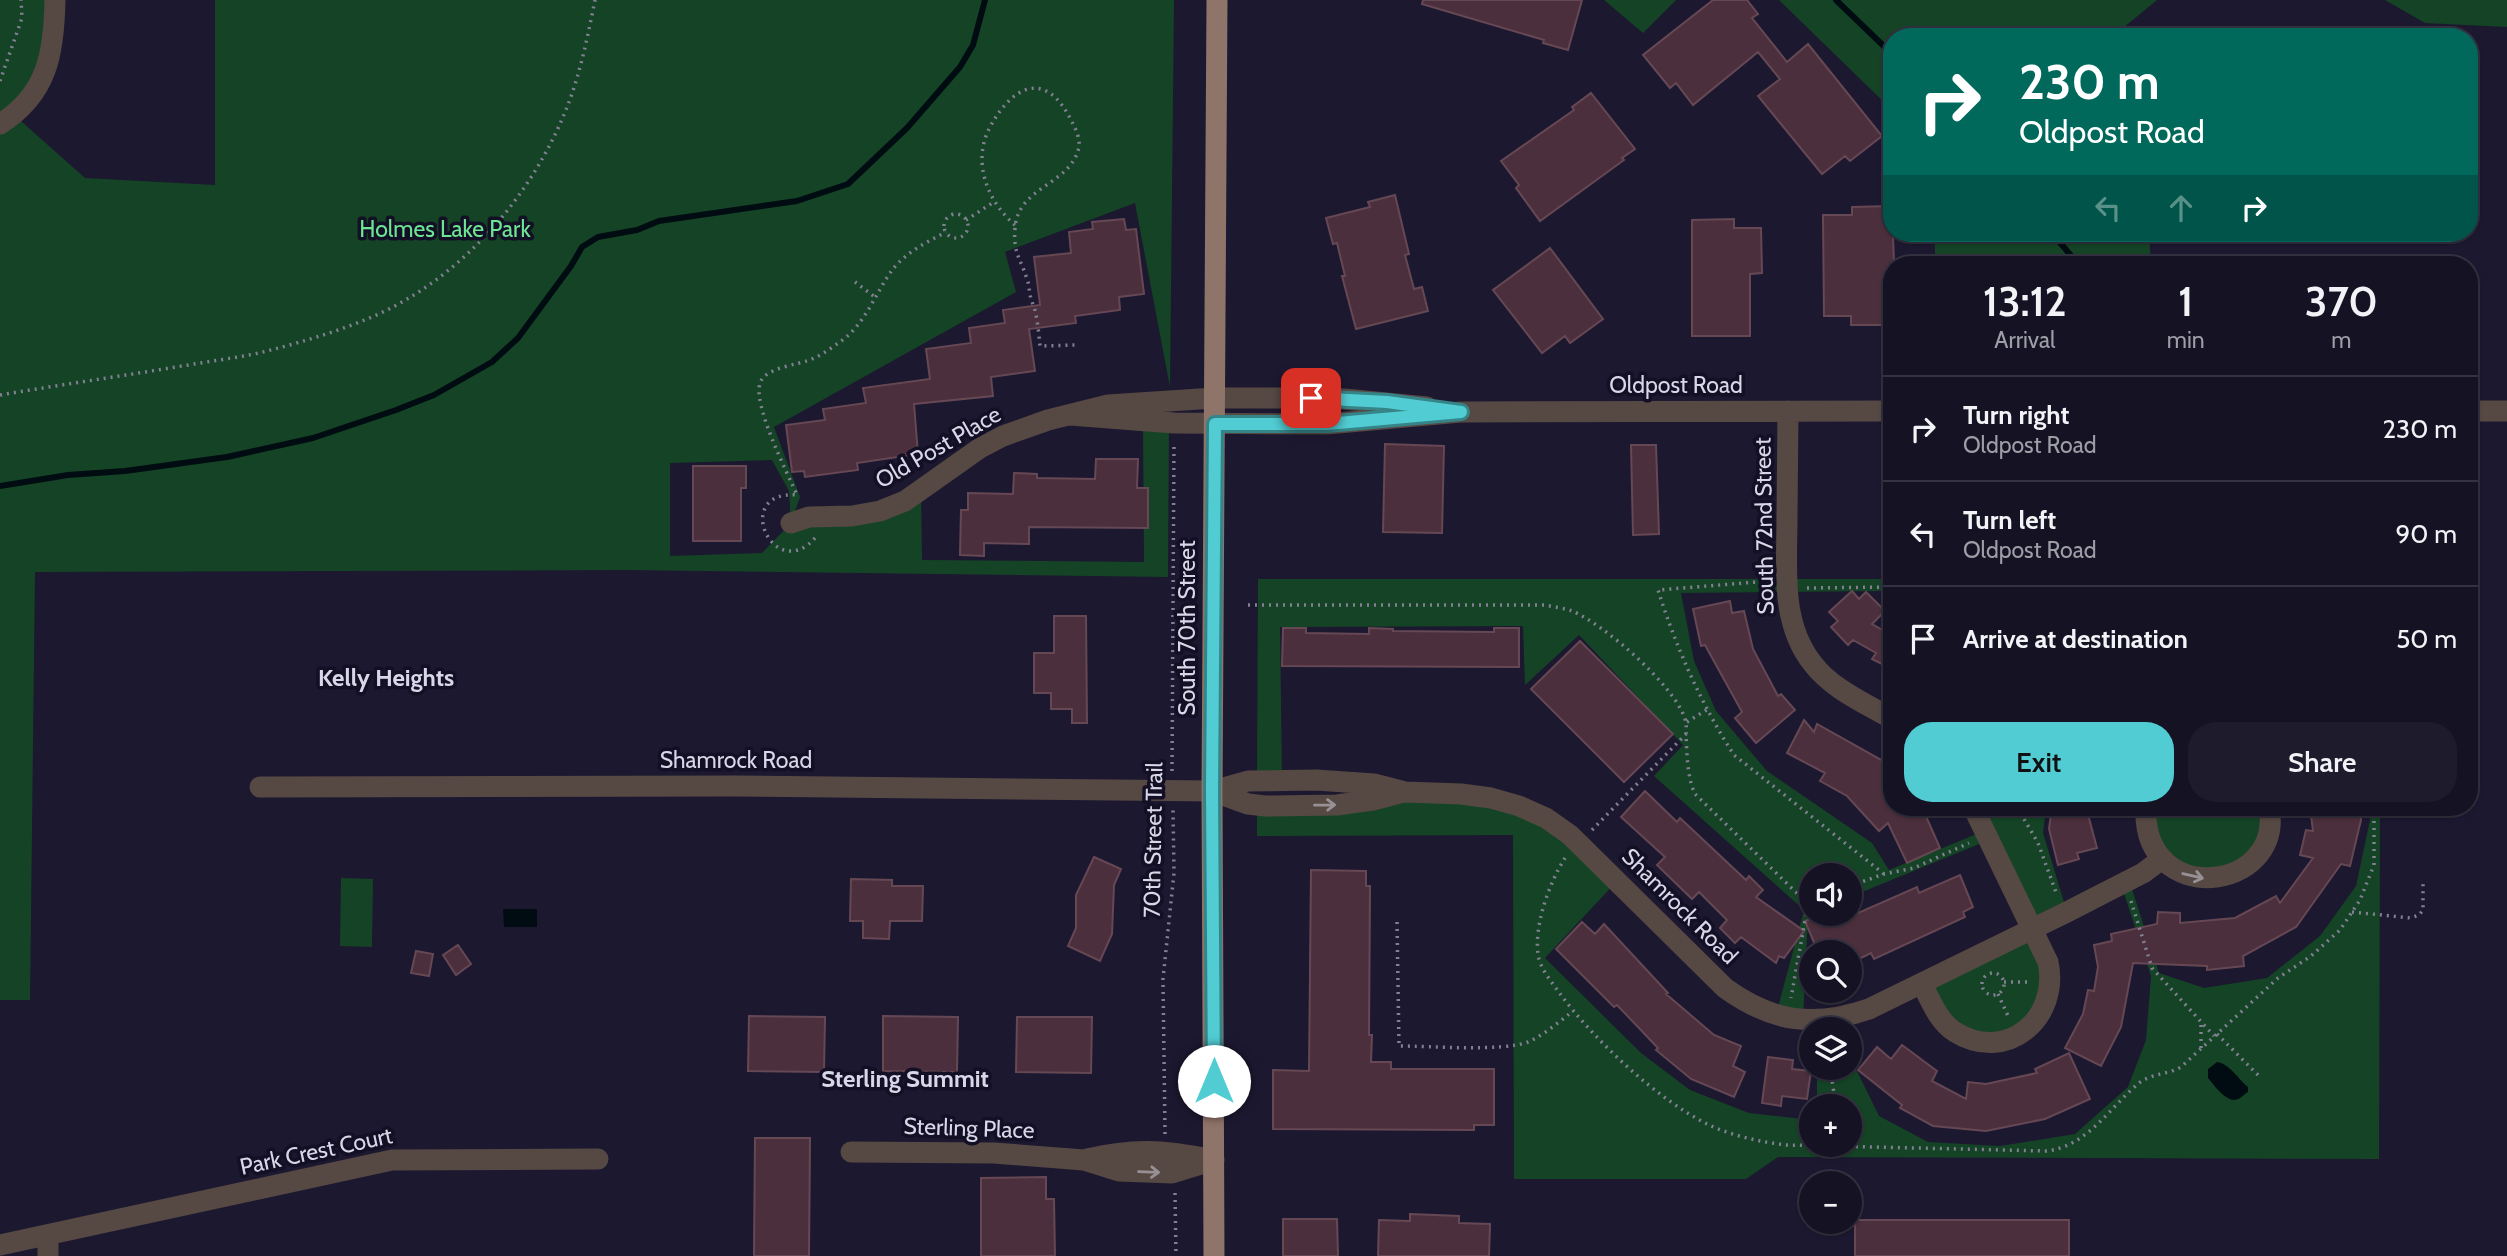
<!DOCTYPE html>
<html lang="en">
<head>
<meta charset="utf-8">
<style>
	:root { --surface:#151224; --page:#1e1b2c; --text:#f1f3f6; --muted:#9d9ea6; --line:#343241; --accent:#51ccd2 }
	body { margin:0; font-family:Cabin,sans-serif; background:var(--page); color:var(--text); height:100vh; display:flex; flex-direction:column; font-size:26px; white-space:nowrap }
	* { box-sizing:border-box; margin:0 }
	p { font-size:23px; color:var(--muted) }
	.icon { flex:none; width:38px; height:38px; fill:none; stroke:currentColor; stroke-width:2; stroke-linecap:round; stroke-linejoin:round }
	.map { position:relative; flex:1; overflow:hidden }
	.panel { position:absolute; left:1883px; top:256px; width:595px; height:560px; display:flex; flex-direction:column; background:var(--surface); border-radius:28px; box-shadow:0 2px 5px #0004,0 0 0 2px var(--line) }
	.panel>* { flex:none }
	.guide { position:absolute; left:1883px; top:28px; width:595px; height:214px; border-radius:28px; box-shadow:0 2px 5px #0004,0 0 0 2px var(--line); background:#00695c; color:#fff; overflow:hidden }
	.fabs { position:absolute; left:1799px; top:863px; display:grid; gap:14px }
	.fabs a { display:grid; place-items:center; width:63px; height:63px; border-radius:50%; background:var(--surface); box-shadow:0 2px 5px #0004,0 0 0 2px var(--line); font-size:35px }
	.pin { position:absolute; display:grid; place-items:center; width:60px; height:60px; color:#fff; margin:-30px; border-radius:14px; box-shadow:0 4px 10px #0006 }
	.me { position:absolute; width:77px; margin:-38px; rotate:0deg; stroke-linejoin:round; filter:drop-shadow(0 0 5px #0008) }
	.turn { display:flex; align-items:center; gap:24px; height:147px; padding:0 21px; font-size:32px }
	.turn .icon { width:91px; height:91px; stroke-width:2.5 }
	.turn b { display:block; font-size:49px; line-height:60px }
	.lanes { display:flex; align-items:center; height:66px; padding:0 21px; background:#0003; justify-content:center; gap:35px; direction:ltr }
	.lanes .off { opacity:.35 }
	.eta { display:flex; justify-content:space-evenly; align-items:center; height:119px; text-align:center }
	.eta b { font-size:42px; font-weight:600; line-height:49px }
	.cta { display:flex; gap:14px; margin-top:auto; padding:14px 21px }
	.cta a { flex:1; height:80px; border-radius:28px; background:var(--accent); color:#111; font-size:28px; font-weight:600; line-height:80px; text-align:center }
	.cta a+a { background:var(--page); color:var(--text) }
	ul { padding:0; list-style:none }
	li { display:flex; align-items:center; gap:21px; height:105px; padding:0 21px; border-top:2px solid var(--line) }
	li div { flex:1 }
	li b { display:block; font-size:26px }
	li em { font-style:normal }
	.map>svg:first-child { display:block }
	.green { fill:#144425; fill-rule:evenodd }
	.water { fill:#010c12 }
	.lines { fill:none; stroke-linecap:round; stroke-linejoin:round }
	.stream { stroke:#010c12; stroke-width:6 }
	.building { fill:#4c2f3c; stroke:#664854; stroke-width:2 }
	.path { stroke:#838094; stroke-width:3.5; stroke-dasharray:2 5; stroke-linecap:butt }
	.minor { stroke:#564843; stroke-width:21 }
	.major { stroke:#8f7469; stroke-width:21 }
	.oneway { stroke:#979095 }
	.route-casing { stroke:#358588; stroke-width:18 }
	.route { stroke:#51ccd2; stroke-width:12 }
	.labels { text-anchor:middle; stroke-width:7; stroke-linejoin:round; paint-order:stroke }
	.park-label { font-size:23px; fill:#6de694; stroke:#130f25 }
	.street-label { font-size:23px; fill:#d8d7e7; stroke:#130f25 }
	.neighbourhood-label { font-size:24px; font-weight:bold; fill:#d8d7e7; stroke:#130f25 }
</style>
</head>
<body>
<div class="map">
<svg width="2507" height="1256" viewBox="0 0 2507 1256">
	<rect width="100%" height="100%" fill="#1c1830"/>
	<path class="green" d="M0,0h55l-2,46 -40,68 72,64 130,7v-185h959l-4,387 -35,-184 -130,49 11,40 -242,135 26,70 -9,25 130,-31 1,69 222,2 -1,-141 26,1 -1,155 -540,-7 -593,2 -5,428h-30zM772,460l17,31 2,32 -29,30 -92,3v-93z
		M1604,0h72l-33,33z
		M1779,0h378l-45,37h-220v73z
		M2385,0h122v27l-82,-4z
		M1935,233h214l2,31h-216z
		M1258,579h634v27l-11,-15 -200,2 13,68 22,50 51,60 105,72 17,27 95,-39 -11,-24h73l-3,26 24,79 -34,17 15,33 -16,63 -62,14 -48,-55 111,-55 -44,-89 -139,57v-22h-39v38l-3,2 -5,105 -27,-5 28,-105 -150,-134 29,-31 -104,-110 -54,50 -2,-59 -243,1 2,153h-25z
		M1373,800l146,6 99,74 -73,78 96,95 49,37 59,23 62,7v24h39v-38h-33v-38h33v-11l29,59 49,26 72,4 75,-12 53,-47 18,-47 5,-64 -30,-92 8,-4 30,93 45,15 63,-10 53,-42 36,-50 14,-66 -1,-13h11l-1,352 -601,-2 -32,22h-232l-1,-344 -256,1v-31z
		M2146,807h123l-2,30 -46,41 -59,-19z
		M341,878l32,1 -1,68 -32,-1z"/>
	<path class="water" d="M503,909h34v18h-33z
		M2217,1062c13,2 21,17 31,25v5c-4,2 -6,6 -10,7 -11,5 -24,-14 -30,-21v-9z"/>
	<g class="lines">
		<path class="stream" d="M1836,0l56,54
			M2052,233l26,31
			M0,486l68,-11 57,-4 102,-14 86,-19 83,-28 38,-15 58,-33 26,-24 53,-72 11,-19 16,-10 39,-7 22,-9 138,-20 51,-17 59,-56 53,-61 13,-22 12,-45"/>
	</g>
	<path class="building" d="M1423,0h159l-14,50 -25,-7 1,-3 -122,-36z
		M1713,0h34l11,14 -6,4 35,44 21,-18 74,92 -32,25 -5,-5 -23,18 -64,-78 22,-17 -22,-27 -65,53 -17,-22 -6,5 -27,-33z
		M1591,93l44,56 -13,9 2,2 -84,61 -24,-33 3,-3 -18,-24 73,-51 -2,-3z
		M1395,195l14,59 -4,1 9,34 8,-2 6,24 -72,18 -14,-53h3l-8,-33 -4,1 -7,-26 44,-11 -2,-5z
		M1892,206l2,58h-2v61h-41v-9h-27l-1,-101h29v-8z
		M1124,219l2,11 10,-1 8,65 -25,3 1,13 -45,6 1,7 -47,6 6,42 -44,6 2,19 -79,8 4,50 -61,9 1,7 -53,7 -1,-6 -12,1 -6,-47 39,-5 -2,-11 43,-6 -3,-15 67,-9 -4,-30 45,-6 -2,-15 36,-5 -2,-13 37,-5 -6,-48 37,-4 -2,-21 24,-3 -1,-7z
		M1734,219v9h27l1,45 -12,1v62h-58v-116z
		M1550,248l53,71 -33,24 -5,-7 -23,17 -49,-63z
		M1385,444l59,2 -2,87 -59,-1z
		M1631,445h25l3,89 -26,1z
		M1096,459h42l-1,29h11v40l-119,-1v17l-45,-1v13l-24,-1 1,-45h7v-17l45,1 1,-21 23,1v4l58,1z
		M693,466h53v22h-5v53h-48z
		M1852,591l7,8 7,-7 19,19 -13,13 16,9 4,-6v42l-20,-10 4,-6 -23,-13 -5,5 -17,-18 7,-6 -9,-9z
		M1730,601l2,12 12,-2 9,38 25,47 3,-2 14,16 -39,33 -21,-25 7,-6 -37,-67 -4,1 -8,-37z
		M1054,616h32l1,107h-15v-14h-21v-16h-17v-40h20z
		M1283,628h23v5l63,1v-6l24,1v2l101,1v-4h25v39l-237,-1z
		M1580,641l93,93 -49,48 -93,-93z
		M1804,720l10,12 3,-8 75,42v41h30l18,41 -33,15 -19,-40 -9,8 -32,-35 -27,-15 5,-8 -38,-20z
		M1645,791l32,31 3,-4 66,62 3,-4 14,14 -7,7 48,34 -20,27 -5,-2 -3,7 -35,-26 -6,6 -15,-15 7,-8 -28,-28 -7,7 -35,-34 8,-8 -44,-40z
		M2052,807h34l11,41 -20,5 2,6 -21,6 -9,-36z
		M2310,807h49l2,13 -11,46 -9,-2 -45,63 -53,29 1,10 -37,4v-4l-74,-3 -12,64 -20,39 -36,-18 18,-34 5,-24 6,1 4,-24 -4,-22 18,-4 -1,-7 46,-10 1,-12 22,1v10l55,-5 41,-22 4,7 33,-45 -13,-3 6,-25 7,1z
		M1094,857l27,12 -7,16 -2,49 -12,27 -32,-15 8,-18v-33z
		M1311,870l55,1v15h4l-1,149h3l-1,27h20v7h103v56h-20v5l-201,-1v-59l36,1z
		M1960,875l13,32 -10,5 2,5 -91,42 -3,-6 -12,6 -3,-6 -6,3v-4h-32l-13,-31 18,-7 3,8 12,-6 2,5 77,-34 2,6z
		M851,879l41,1v6h31l-1,35h-32l-1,18 -26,-1v-17h-13z
		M1582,922l13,12 9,-10 64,69 -2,1 48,41 27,11 -8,20 12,6 -11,25 -43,-18 -35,-29 2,-2 -41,-43 -3,2 -58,-58z
		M458,945l13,19 -15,11 -13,-20z
		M416,951l17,3 -4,22 -18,-3z
		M749,1016l76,1 -1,55 -76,-1z
		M883,1016l75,1 -1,55 -74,-1z
		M1017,1017h75l-1,56 -75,-1z
		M1902,1045l35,26 -5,10 34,18 2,-17 18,2 51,-11 -2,-4 34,-16 21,46 -45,20 -59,12 -53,-5 -33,-18 2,-3 -44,-35 19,-23 14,12z
		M1768,1057l25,3 -1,9 19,2 -4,28 -25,-3 -1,10 -19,-3z
		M755,1138h55l-1,118h-55z
		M1046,1177v22h8l1,57h-74v-78z
		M1410,1214l49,2v7l31,1 -1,32h-111l1,-36 31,1z
		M1283,1219h54l1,37h-55z
		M1855,1220h214v36h-214z"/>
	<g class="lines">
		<path class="path" d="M0,81l22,-63 -1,-18
			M944 226a12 12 0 1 1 24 0a12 12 0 1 1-24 0Z
			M966,220l28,-18
			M1015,225c-27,-23 -43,-62 -26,-96 23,-44 57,-61 83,-7 4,7 8,17 7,25 -8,38 -61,39 -64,81 -2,25 5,29 12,51 2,5 2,10 3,15 1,7 5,14 6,21 2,10 3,21 4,31l36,-1
			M855,282l21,16
			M0,395c65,-11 129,-20 194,-31 24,-4 49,-7 73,-13 39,-10 79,-22 116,-39 81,-39 145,-113 180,-195 16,-37 24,-77 32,-117
			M815,538c-42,47 -84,-48 -18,-43 -10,-23 -44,-89 -37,-112 5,-16 39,-18 52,-24 12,-5 22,-13 32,-20 22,-18 31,-44 46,-66 14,-20 35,-30 56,-41
			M1769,581l-111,9c18,57 43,114 76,165l150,119
			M1807,588l85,-1
			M1248,605h297c9,2 19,3 27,6 32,13 103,75 113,108 2,5 1,10 1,16 1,18 1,42 9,59l113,110 -17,94
			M1687,722l21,-13
			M1172,771l2,-329
			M2017,807l21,36 19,52
			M1592,830l94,-96
			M1565,858c-16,25 -33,72 -26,101 4,13 12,22 19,32 35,48 98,108 151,134 24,11 52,17 77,20l260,6c41,-4 64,-44 93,-68 13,-10 28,-8 42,-16l97,-89 33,-22 29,-26 20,-30 14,-35v-58
			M1850,886l34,-12 30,-6 55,-25
			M2131,901l21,67 62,68
			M1805,902l6,-3
			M2352,912l59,6 8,-3 4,-5v-26
			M1397,922l2,124c31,0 102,6 129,-4 16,-7 31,-20 45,-31
			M1982 984a11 11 0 1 1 22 0a11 11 0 1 1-22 0Z
			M2004,982h26
			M1998,994l11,24
			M2217,1034l42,42
			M2201,1048v-24
			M1830,1068l6,38
			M1165,1134l-2,-155 11,-106 -1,-63
			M1175,1193l1,63"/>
		<path class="minor" d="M0,124c48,-30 54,-72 55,-124
			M1788,411c0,36 -1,72 -1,108 0,49 -7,104 26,145 19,25 52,39 79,55
			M2469,411h38
			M1070,415l104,8 153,1 134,-12 431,-1
			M791,523l18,-6 43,-1 28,-5 25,-10 75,-53 23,-12 45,-16 60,-15 107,-7h119l93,9
			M260,787l475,-1 477,5 36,-10 68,-1 58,4 31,8 56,2 30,4 28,8 27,12 24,17 155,153c47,34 88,40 144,21l198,-97 76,-39 19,-14
			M1212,791l36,13 17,2 72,-1 36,-5 30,-8
			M2146,807c-5,102 139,86 123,0
			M1922,984c9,17 16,37 33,48 52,32 105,-14 93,-70l-75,-155
			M851,1152l143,1 90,7 35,11 53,2 42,-13
			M1087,1159c48,-11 75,-9 123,0
			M0,1245l392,-85 206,-1
			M48,1256v-21"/>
		<path class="major" d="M1214,1256l-2,-465 5,-791"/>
	</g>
	<defs><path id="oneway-shaft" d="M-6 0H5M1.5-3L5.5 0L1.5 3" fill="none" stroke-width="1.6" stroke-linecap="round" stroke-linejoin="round" transform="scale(1.75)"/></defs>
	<g class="oneway">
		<use href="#oneway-shaft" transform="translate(1325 805) rotate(-1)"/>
		<use href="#oneway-shaft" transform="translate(2193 876) rotate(13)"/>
		<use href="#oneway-shaft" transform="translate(1149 1172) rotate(2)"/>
	</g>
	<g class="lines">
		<g class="route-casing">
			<path id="route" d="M1214,1081l-2,-290 3,-367h112l134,-12 -74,-10 -76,-4"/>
		</g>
		<use href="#route" class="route"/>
	</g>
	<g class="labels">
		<g class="park-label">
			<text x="445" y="237">Holmes Lake Park</text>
		</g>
		<g class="street-label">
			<text x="1676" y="393">Oldpost Road</text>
			<text transform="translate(938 447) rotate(-30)" y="8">Old Post Place</text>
			<text transform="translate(1764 526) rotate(-91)" y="8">South 72nd Street</text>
			<text transform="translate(1187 628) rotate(-90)" y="8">South 70th Street</text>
			<text x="736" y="768">Shamrock Road</text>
			<text transform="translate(1153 840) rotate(-89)" y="8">70th Street Trail</text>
			<text transform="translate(1680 906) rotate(45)" y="8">Shamrock Road</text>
			<text transform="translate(969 1128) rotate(2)" y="8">Sterling Place</text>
			<text transform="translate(316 1151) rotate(-12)" y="8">Park Crest Court</text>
		</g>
		<g class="neighbourhood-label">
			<text x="386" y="686">Kelly Heights</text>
			<text x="905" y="1087">Sterling Summit</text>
		</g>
	</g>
</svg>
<div class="fabs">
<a><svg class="icon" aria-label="sound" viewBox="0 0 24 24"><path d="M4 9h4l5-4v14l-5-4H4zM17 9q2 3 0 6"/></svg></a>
<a><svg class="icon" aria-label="search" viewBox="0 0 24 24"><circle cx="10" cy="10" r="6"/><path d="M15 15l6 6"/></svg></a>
<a><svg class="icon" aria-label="layers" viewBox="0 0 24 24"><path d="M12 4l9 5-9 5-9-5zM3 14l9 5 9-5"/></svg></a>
<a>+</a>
<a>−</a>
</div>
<div class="pin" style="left:1311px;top:398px;background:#d93025"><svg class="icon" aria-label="arrive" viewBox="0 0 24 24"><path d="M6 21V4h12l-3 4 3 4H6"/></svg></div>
<svg class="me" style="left:1214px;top:1081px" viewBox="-20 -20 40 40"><circle r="19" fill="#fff"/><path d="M0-13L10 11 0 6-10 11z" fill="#51ccd2"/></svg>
<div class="guide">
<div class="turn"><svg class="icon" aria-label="right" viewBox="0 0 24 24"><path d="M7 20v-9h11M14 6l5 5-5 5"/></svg><div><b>230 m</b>Oldpost Road</div></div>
<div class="lanes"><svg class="icon off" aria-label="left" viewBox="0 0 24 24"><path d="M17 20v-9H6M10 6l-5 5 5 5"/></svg><svg class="icon off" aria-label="ahead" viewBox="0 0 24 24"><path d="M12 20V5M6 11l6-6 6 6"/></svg><svg class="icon" aria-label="right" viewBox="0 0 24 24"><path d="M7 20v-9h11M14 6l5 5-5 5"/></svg></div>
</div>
<section class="panel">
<div class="eta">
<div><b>13:12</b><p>Arrival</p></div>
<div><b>1</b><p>min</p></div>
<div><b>370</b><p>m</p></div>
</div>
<ul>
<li><svg class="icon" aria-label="right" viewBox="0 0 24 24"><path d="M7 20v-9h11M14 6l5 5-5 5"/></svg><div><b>Turn right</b><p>Oldpost Road</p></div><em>230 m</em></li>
<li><svg class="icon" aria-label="left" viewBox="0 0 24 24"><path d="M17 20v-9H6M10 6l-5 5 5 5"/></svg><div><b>Turn left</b><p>Oldpost Road</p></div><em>90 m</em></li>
<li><svg class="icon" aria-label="arrive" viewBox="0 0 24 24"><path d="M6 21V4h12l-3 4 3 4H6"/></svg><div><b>Arrive at destination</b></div><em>50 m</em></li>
</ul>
<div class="cta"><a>Exit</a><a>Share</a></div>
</section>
</div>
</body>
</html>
